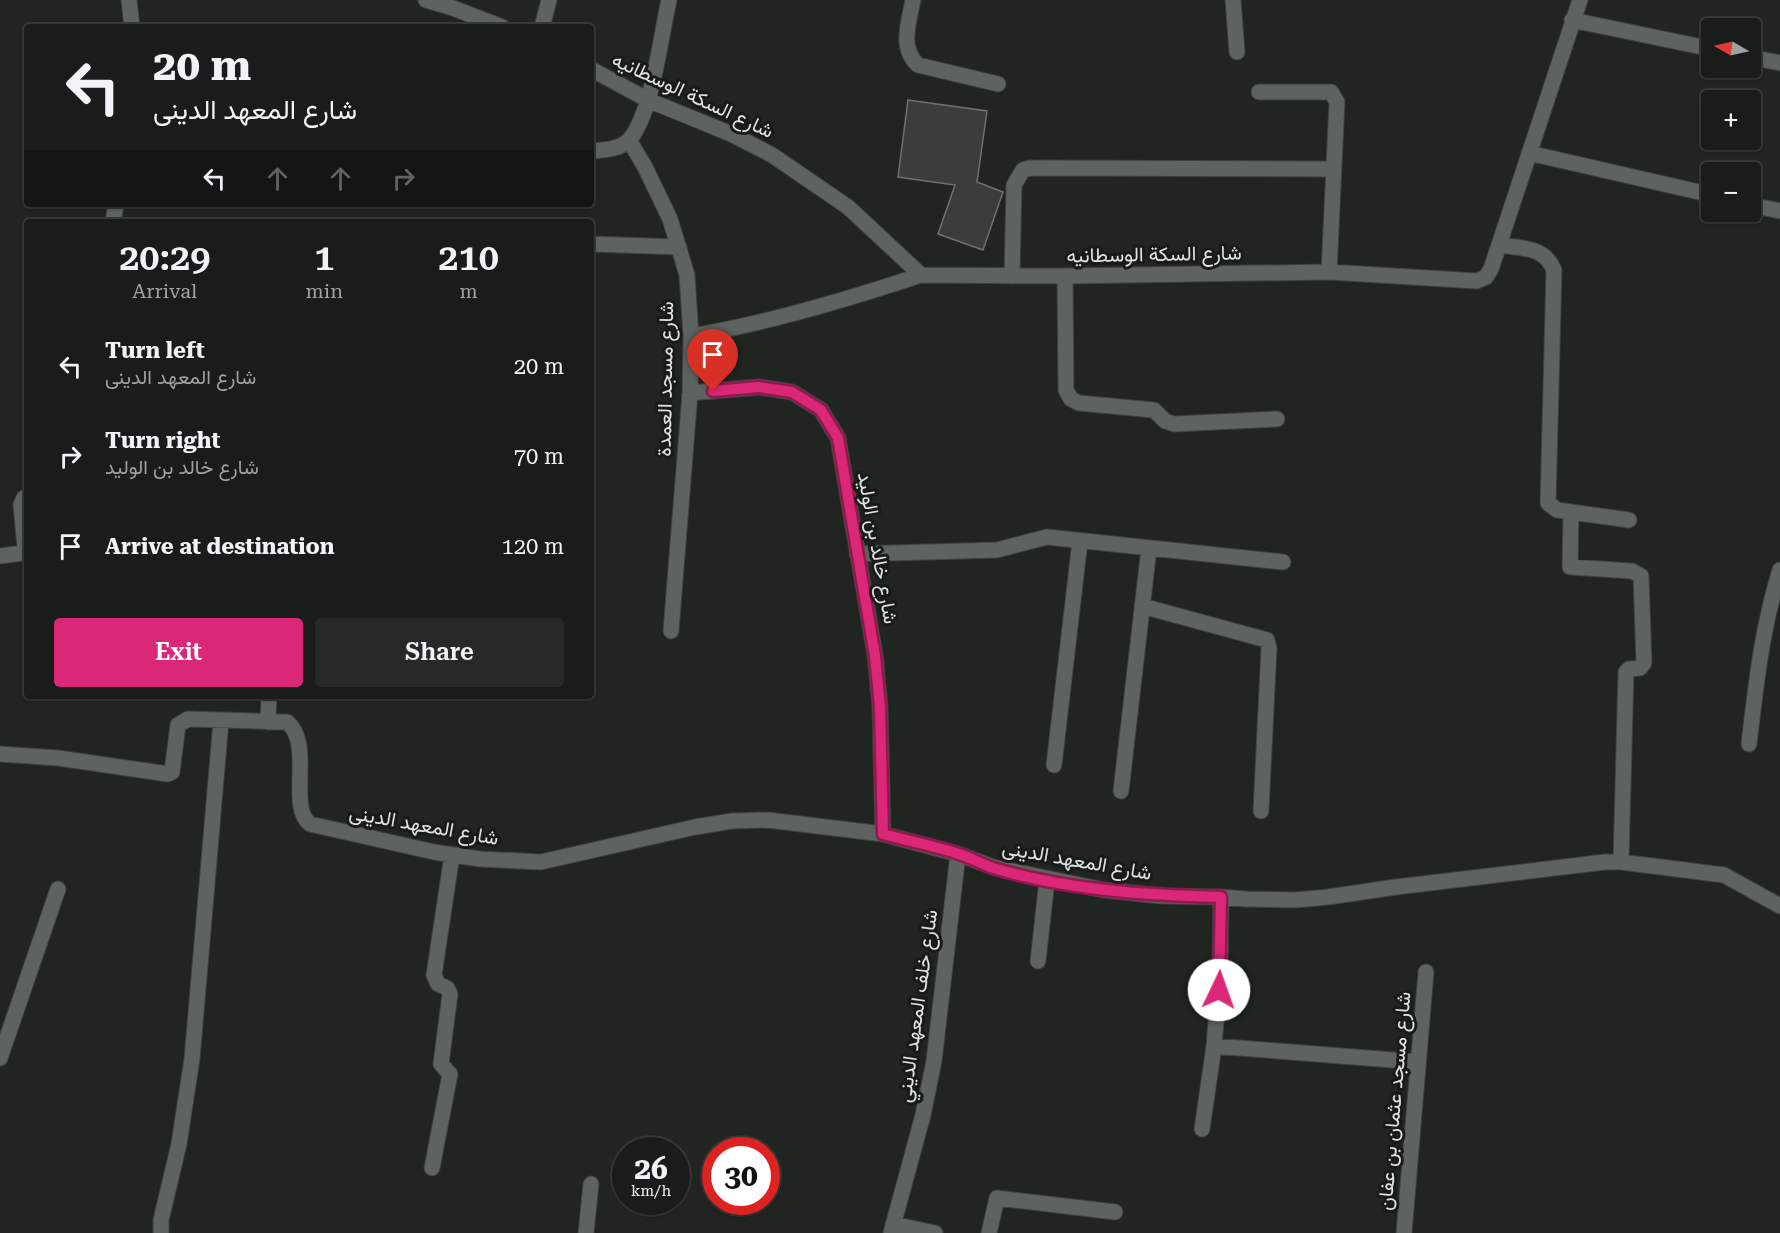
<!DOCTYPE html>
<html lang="en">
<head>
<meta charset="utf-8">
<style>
	:root { --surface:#181c1a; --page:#252927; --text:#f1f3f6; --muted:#9fa1a2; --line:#363a39; --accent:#db2777 }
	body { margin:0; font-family:"Roboto Serif",Vazirmatn,serif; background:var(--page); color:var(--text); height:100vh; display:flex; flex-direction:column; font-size:22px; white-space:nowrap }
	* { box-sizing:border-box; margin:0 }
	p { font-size:20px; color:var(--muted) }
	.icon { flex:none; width:33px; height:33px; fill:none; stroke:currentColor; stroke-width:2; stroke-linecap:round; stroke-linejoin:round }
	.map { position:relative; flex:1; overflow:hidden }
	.panel { position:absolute; left:24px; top:219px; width:570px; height:480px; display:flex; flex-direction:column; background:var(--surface); border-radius:6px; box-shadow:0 2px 4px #0004,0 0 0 2px var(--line) }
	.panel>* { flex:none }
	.hud { position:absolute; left:24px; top:24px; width:570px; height:183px; border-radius:6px; box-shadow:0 2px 4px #0004,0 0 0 2px var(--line); background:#181c1a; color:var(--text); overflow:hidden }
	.needle { width:39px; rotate:279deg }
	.controls { position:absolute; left:1701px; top:18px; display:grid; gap:12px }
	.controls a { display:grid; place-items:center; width:60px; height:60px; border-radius:6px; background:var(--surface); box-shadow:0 2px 4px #0004,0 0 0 2px var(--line); font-size:30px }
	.speed { position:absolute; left:612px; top:1137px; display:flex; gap:12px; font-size:30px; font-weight:700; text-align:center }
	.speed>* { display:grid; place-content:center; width:78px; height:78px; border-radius:50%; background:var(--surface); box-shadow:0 2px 4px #0004,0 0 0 2px var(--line); line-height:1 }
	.speed small { font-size:15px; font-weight:400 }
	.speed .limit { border:9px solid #d22; background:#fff; color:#111 }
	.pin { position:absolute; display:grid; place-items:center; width:51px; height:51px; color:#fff; margin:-62px -26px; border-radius:50% 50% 50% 0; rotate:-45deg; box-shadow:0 0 6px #0007 }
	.pin .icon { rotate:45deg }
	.me { position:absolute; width:66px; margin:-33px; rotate:3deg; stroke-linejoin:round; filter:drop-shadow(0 0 4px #0008) }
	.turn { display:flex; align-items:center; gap:21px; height:126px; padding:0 30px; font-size:27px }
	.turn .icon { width:78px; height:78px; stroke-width:2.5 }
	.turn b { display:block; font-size:42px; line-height:51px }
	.lanes { display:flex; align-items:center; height:57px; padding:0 30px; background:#0003; justify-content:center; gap:30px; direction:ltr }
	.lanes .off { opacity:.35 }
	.eta { display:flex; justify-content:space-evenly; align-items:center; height:102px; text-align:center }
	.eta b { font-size:36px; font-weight:600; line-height:42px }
	.cta { display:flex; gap:12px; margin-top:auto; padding:12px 30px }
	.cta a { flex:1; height:69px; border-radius:6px; background:var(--accent); color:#fff; font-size:24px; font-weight:600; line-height:69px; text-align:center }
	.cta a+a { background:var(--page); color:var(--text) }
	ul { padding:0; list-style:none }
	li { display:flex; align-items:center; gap:18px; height:90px; padding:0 30px }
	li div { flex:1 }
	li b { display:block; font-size:22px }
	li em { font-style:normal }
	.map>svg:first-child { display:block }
	.building { fill:#393e3b; stroke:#6c726e; stroke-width:1.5 }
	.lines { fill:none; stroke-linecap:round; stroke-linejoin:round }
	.street-casing { stroke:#3d413f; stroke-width:17 }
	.street { stroke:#5d635f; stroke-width:15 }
	.route-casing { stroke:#8e194d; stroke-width:15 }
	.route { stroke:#db2777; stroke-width:10 }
	.labels { text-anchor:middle; stroke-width:6; stroke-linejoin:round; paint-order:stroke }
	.street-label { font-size:20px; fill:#e0e3e1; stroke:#171c19 }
</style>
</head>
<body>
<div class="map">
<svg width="1780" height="1233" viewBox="0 0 1780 1233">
	<rect width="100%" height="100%" fill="#202522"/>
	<path class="building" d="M908,100l79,11 -10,71 26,10 -20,58 -45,-16 17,-49 -57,-8z"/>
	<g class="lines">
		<g class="street-casing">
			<path id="street" d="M129,0l3,27
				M426,0l27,8 49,19
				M913,0c-4,22 -14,48 5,65l80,19
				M1233,0l4,52
				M1572,20l140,29
				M542,27l7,-27
				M1750,57l30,6
				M591,69l57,31 83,34 41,21 76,52 73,68 144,1 264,-4 148,9 9,-4 5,-8 89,-269
				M1259,92h72l6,10 -8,170
				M629,140l16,27 25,52 17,56 4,61 -1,57 -19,238
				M591,151c13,-1 29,-1 39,-12 22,-26 31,-104 39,-139
				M1529,153l183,42
				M1750,205l30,6
				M113,222l3,-18
				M591,244l88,3
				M1500,245c23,4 44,1 54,25l-6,233 9,7 72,10
				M1012,276l2,-91 9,-15 7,-2 304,1
				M1065,276l1,114 5,9 8,4 75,7 11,11 9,3 103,-5
				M691,336c78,-13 155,-36 230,-61
				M690,393l69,-6 33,5 29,18 17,28 37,217 5,52 3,127
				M1571,512l-1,55 62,4 9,5 3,87 -4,5 -11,1 -3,3 -5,190
				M857,554l140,-4 50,-13 236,25
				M0,556l22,-3 3,-6 -4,-42 3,-7h3
				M1142,606l125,34 2,8 -8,163
				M268,722l1,-26
				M1749,744c7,-60 13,-116 31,-174
				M0,754l58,4 110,16 4,-2 6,-47 10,-6 99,3c27,21 0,85 23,102l124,28 46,7 61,3 154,-35 37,-6 36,-1 115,14 75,20 35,13 111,23 58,6 59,1 25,2 49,1 33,-3 68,-10 209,-25h16l103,13 56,31
				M1054,765l26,-224
				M1121,791l28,-243
				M1038,961l9,-81
				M1214,1046l204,16
				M0,1058l58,-169
				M1202,1129l12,-83 6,-74 1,-75
				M432,1168l18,-94 -9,-10 9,-70 -3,-6 -9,-4 -4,-9 18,-120
				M893,1224l42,9
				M161,1233v-13l18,-76 13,-85 29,-338
				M586,1233l5,-49
				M891,1233l32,-118 11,-54 24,-207
				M989,1233l8,-35 118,14
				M1404,1233l22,-261"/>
		</g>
		<use href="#street" class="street"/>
	</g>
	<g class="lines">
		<g class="route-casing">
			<path id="route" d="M713,391l46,-4 33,5 29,18 17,28 37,218 5,51 3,127c25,7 52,12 76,20 12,4 23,10 34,14 74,22 151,27 228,29l-2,93"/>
		</g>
		<use href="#route" class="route"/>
	</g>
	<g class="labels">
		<g class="street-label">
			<text transform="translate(693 95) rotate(25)" y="7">شارع السكة الوسطانيه</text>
			<text transform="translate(1154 254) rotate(-1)" y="7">شارع السكة الوسطانيه</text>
			<text transform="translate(665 379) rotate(-89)" y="7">شارع مسجد العمدة</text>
			<text transform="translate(878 548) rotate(80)" y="7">شارع خالد بن الوليد</text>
			<text transform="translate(424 825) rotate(10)" y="7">شارع المعهد الدينى</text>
			<text transform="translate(1077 860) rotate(10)" y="7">شارع المعهد الدينى</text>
			<text transform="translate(917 1006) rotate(-82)" y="7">شارع خلف المعهد الديني</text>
			<text transform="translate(1394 1101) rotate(-85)" y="7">شارع مسجد عثمان بن عفان</text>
		</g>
	</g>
</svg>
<div class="controls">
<a><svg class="needle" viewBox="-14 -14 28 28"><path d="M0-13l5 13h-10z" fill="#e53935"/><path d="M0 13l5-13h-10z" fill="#9fa1a2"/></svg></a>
<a>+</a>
<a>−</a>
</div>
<div class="speed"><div>26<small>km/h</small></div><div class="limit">30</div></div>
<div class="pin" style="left:713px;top:391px;background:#d93025"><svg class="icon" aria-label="arrive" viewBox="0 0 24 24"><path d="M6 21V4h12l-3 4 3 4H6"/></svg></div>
<svg class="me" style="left:1219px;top:990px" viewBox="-20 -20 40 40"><circle r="19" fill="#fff"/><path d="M0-13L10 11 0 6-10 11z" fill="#db2777"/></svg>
<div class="hud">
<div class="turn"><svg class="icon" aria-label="left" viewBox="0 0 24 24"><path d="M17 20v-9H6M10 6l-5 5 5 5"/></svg><div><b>20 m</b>شارع المعهد الدينى</div></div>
<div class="lanes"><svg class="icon" aria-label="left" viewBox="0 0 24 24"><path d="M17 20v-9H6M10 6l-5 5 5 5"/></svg><svg class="icon off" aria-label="ahead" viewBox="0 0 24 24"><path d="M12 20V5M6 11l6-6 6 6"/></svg><svg class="icon off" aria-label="ahead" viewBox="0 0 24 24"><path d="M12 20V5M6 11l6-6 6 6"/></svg><svg class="icon off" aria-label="right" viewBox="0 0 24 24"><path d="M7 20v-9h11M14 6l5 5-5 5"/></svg></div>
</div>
<section class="panel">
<div class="eta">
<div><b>20:29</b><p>Arrival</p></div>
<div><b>1</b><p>min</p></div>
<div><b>210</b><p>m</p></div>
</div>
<ul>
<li><svg class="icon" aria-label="left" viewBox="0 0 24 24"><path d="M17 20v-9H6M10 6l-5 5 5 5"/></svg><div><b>Turn left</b><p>شارع المعهد الدينى</p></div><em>20 m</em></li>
<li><svg class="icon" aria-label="right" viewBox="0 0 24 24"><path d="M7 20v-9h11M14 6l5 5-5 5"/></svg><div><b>Turn right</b><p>شارع خالد بن الوليد</p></div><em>70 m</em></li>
<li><svg class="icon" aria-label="arrive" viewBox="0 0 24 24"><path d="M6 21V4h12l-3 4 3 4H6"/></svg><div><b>Arrive at destination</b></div><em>120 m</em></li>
</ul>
<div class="cta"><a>Exit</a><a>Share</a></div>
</section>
</div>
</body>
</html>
